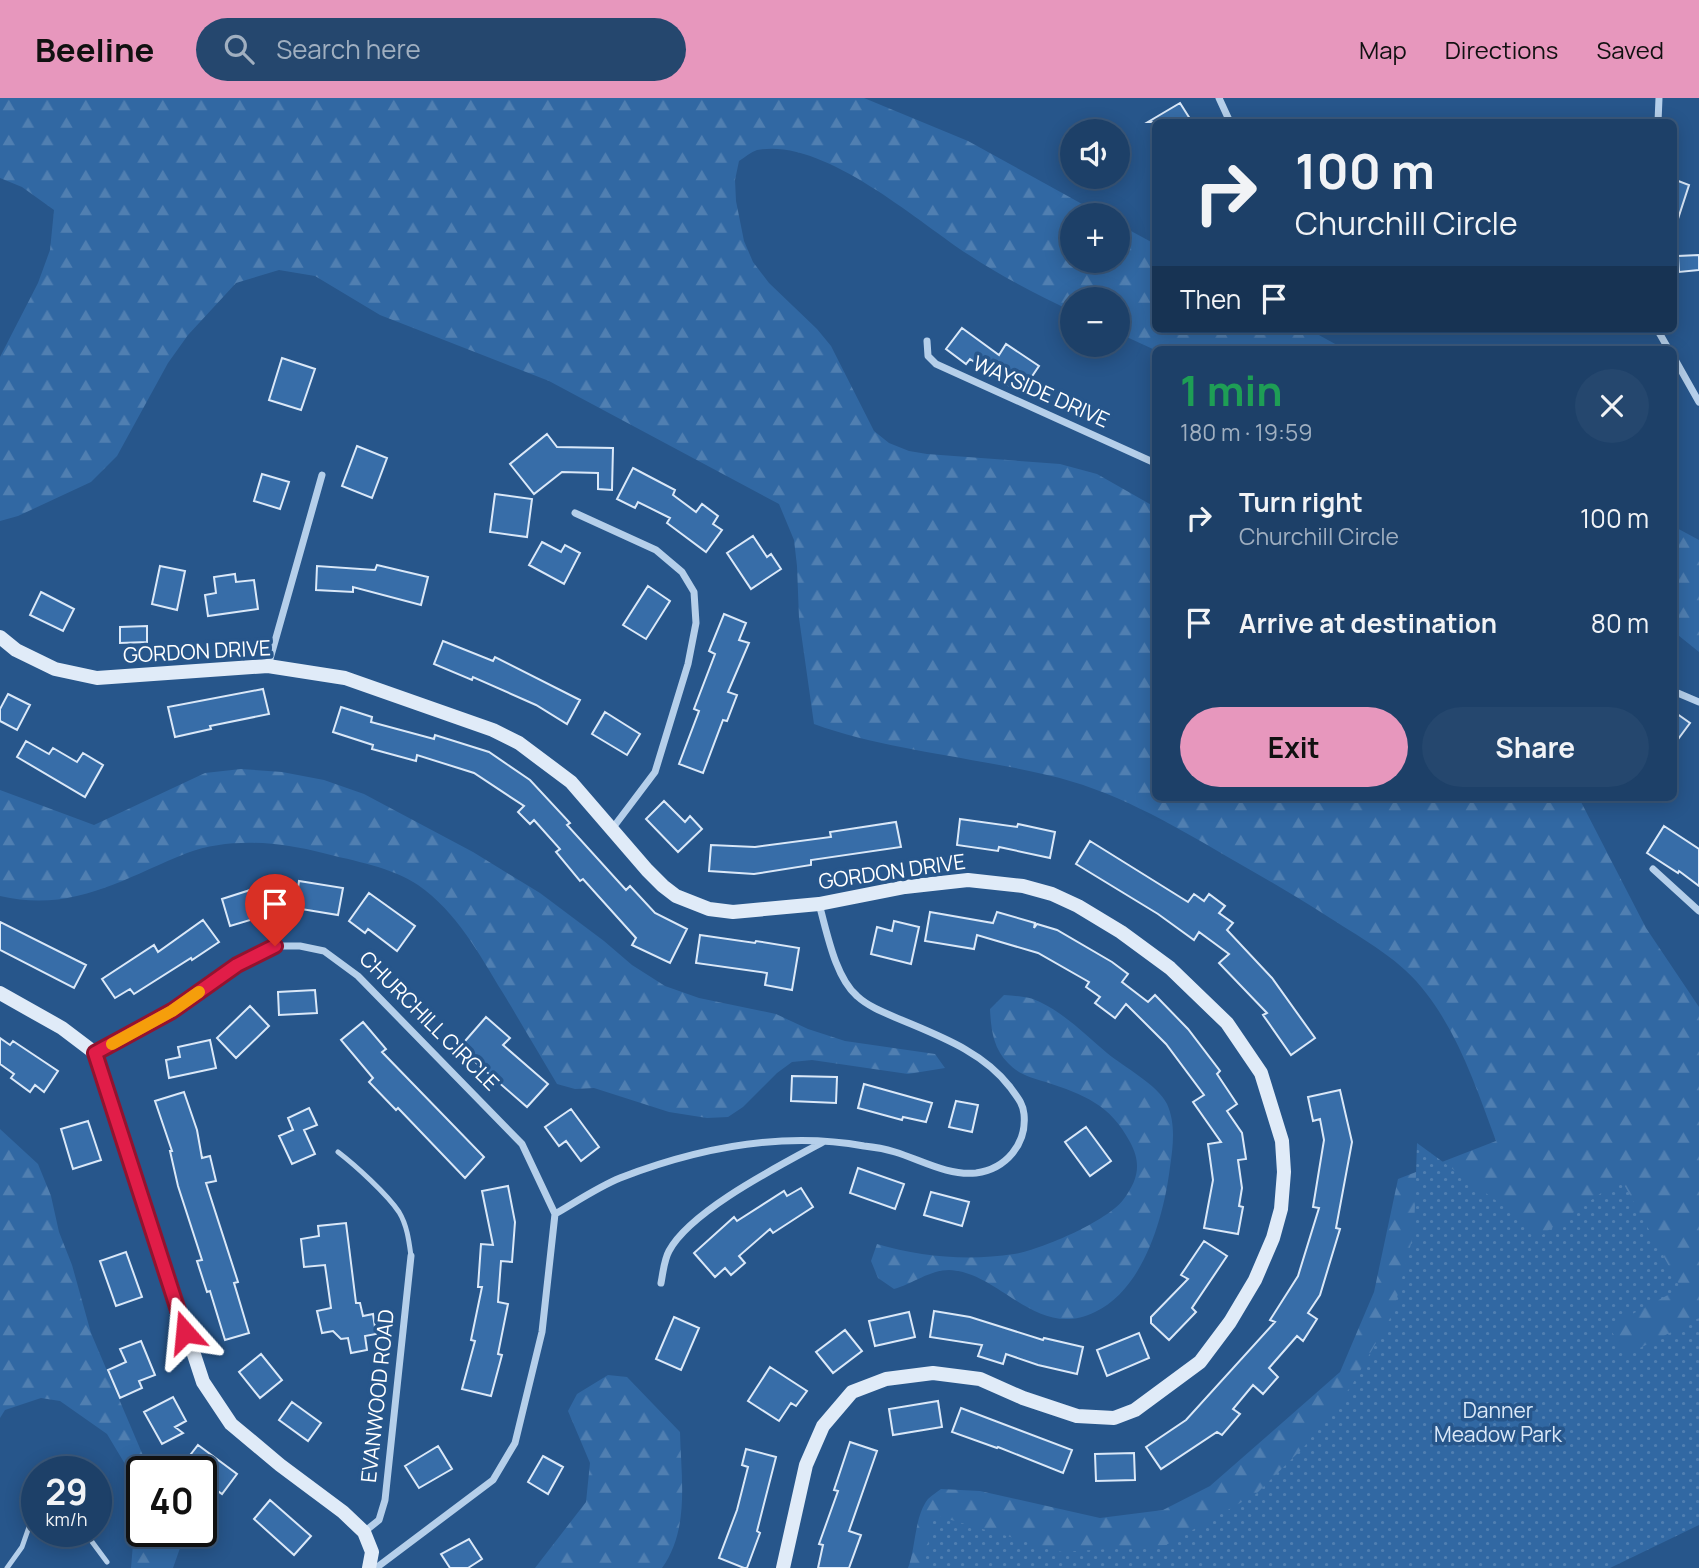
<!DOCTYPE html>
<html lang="en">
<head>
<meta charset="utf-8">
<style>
	:root { --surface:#1d4068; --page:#25476e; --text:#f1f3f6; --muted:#a0afc0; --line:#3b597c; --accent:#e797bd }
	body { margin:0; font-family:Manrope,sans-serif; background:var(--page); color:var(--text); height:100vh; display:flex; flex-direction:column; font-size:26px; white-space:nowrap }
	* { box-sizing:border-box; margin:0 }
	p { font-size:23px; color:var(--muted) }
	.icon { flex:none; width:38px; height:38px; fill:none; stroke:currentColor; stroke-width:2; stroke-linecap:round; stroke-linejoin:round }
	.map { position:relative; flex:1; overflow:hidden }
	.drawer { position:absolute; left:1152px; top:248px; width:525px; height:455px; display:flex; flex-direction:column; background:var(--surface); border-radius:10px; box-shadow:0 4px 18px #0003,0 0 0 2px var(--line) }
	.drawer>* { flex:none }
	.guide { position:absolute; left:1152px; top:21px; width:525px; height:214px; border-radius:10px; box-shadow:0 4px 18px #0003,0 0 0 2px var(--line); background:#1d4068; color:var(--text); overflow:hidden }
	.controls { position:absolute; left:1060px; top:21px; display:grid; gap:14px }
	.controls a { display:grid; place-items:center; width:70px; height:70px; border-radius:50%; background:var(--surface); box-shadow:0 4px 18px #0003,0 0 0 2px var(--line); font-size:35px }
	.speed { position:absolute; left:21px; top:1358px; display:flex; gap:14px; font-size:35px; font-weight:700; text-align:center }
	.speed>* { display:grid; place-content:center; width:91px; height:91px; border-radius:50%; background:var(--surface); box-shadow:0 4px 18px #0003,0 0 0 2px var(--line); line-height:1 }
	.speed small { font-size:18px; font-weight:400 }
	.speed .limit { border:4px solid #111; border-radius:10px; background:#fff; color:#111 }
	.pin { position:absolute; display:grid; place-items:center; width:60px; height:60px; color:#fff; margin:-72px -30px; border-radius:50% 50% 50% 0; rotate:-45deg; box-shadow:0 0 7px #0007 }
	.pin .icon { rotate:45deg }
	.me { position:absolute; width:77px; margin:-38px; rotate:342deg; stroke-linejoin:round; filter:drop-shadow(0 0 5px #0008) }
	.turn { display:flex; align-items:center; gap:24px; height:147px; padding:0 28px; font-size:32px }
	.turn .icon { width:91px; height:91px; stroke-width:2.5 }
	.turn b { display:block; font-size:49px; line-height:60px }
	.then { display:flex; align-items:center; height:66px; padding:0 28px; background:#0003; gap:14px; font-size:26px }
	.round { display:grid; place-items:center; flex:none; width:74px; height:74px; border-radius:37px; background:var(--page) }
	.overview { display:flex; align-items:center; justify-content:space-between; height:119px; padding:0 28px }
	h1 { font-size:42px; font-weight:700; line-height:52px; color:#1e9e55 }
	.action { display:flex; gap:14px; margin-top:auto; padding:14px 28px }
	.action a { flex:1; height:80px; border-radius:42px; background:var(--accent); color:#111; font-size:28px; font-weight:700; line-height:80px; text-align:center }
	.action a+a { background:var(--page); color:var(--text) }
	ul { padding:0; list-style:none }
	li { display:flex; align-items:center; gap:21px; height:105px; padding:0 28px }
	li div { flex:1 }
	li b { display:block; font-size:26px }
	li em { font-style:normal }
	header { display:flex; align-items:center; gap:42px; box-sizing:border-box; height:98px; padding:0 35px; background:var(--accent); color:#111 }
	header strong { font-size:33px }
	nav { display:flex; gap:38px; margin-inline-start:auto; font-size:24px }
	.search { width:490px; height:63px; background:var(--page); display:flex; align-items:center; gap:18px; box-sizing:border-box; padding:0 24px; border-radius:38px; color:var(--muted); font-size:26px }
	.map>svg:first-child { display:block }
	.forest { fill:url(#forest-firs) }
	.park { fill:url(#park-dots) }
	.building { fill:#376da8; stroke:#dae8f8; stroke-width:2 }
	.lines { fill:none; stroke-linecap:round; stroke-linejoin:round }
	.lane { stroke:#b5cfea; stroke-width:5 }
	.street { stroke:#b5cfea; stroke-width:7 }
	.secondary { stroke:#e0ebf8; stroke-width:14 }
	.route-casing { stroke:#92132f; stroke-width:18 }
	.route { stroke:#e11d48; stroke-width:12 }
	.slow { stroke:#f59e0b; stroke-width:12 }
	.labels { text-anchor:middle; stroke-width:7; stroke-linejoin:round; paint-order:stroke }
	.street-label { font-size:21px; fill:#fff; stroke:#27568b }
	.park-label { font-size:21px; fill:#dae8f8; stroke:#27568b }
</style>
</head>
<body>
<header>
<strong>Beeline</strong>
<div class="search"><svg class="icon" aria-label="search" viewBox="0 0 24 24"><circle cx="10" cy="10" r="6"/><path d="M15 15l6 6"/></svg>Search here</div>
<nav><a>Map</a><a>Directions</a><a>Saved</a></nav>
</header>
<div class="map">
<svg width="1699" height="1470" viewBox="0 0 1699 1470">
	<defs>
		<pattern id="forest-firs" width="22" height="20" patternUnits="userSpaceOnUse" patternTransform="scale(1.75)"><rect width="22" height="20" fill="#3168a3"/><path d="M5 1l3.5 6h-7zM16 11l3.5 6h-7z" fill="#507fb1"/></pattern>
		<pattern id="park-dots" width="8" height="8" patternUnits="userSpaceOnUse" patternTransform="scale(1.75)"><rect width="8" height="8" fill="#3168a3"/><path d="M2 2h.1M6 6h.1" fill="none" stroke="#507fb1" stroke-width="1.8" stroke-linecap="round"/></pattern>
	</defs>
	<rect width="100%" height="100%" fill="#27568b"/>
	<path class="forest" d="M0,0h864l104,43 134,74h-29v46h45v-37l37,20v85h153l38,21h-191l-37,-17v-34h-45v13c-36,-18 -71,-35 -104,-57 -52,-34 -146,-118 -212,-105 -6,2 -12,7 -18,11l-4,19 1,21 8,40 9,21 16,21 48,46 14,17 43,85 15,12 20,8 18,3 133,10 37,10 58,33v291h424l67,130 53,79v453l-145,108h-646c8,-20 6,-51 20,-69 4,-4 9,-7 13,-10l39,2 120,27 63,-8 47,-24 130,-114 34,-80 24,-113 98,-38c-19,-51 -36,-104 -70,-148 -24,-33 -62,-53 -96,-75 -34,-22 -69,-42 -104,-62 -56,-33 -115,-67 -179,-81 -75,-18 -161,-25 -233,-51l-15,-106 -2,-52 -3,-26 -15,-36 -230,-123 -169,-66 -65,-39 -36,-6 -43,13 -48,52 -20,28 -51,93 -26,26 -73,34 -18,5v-164l38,-74 12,-33 4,-40 -32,-23 -22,-9z
		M1673,428l26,14v112l-26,-21z
		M241,671l41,3 42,8 40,14 109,58 67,41 64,48 28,24 33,21 34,12 77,16 32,15 37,12 90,13 10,14 -37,6 -96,-14 -20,2 -15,11 -34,34 -15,10 -21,1 -38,-6 -75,-24 -19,1 -18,-5c-18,-30 -36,-61 -54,-91 -24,-39 -46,-81 -85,-108 -27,-18 -64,-24 -95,-32 -43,-11 -93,-16 -136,0 -65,26 -114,60 -187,43v-106l94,35 111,-52z
		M1004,897c11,1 25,1 36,7 25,12 46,33 67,51 17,14 51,32 60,51 9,20 6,42 3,63 -6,49 -26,122 -75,145 -59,29 -94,-40 -146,-42 -19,0 -37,14 -55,19l-16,-11 -7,-17 6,-17c43,13 92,17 137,10 27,-4 93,-33 109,-54 15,-20 19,-36 7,-58 -20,-38 -46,-47 -84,-60 -14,-4 -28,-8 -38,-19 -15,-15 -17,-34 -18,-54z
		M0,1031l38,35 13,32 8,36 13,33 19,68 59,139h-8v59h44l-13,37h-42l5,-60 -2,-21 -6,-18 -21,-35 -47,-33 -19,-3 -36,12 -5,8z
		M608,1277l19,2 53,55c1,46 10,97 -18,136h-127l51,-66 4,-39 -22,-52 9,-17z"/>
	<path class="park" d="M1417,1045l96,70 26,24 82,-58 60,109 -73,39 20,27 71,-36v207l-89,43h-687l11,-53 128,37 104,-7 90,-51 48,-47 48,-62 41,-72 21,-81z"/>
	<path class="building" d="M1180,5l12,19h-44z
		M1673,81l16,6 -13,40h-3z
		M1699,157v15l-20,2 -1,-16z
		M962,230l37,27 7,-11 33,22 -15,22 -10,-8 -4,6 -40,-27 -4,5 -20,-15z
		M282,260l33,11 -14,41 -32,-10z
		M547,336l10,13 56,1 -1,42 -14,-1v-16l-36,-1 -28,22 -24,-30z
		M357,348l30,12 -15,40 -30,-12z
		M633,370l42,22 -2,5 23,17 6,-8 16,12 -5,8 9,6 -16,22 -39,-29 3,-5 -32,-16 -3,6 -18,-9z
		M262,376l27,8 -9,27 -26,-8z
		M495,396l37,5 -5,38 -37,-5z
		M753,438l14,21 4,-3 10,15 -30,20 -24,-36z
		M542,444l19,10 4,-7 15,8 -16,31 -35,-19z
		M377,467l51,12 -7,28 -68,-18v5l-37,-2 1,-24 58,4z
		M160,468l25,5 -8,39 -25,-6z
		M235,476l1,8 18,-2 4,29 -50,7 -3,-21 11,-2 -2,-16z
		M648,488l22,15 -24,38 -23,-14z
		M41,494l33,17 -11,22 -33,-16z
		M724,516l22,9 -7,17 10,3 -21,49 9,3 -10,26 -4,-1 -20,53 -24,-9 20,-53 -5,-2 21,-55 -6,-3z
		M147,528v16l-27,1v-16z
		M443,543l50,20 2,-4 85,43 -13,24 -31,-19 -63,-28 -1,3 -38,-16z
		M263,591l6,25 -59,12 1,3 -36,8 -7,-30z
		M8,596l22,11 -13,25 -17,-9v-12z
		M341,609l31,10 -1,5 63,17 1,-4 54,17 41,28 40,43 -3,2 59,65 4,-4 25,27 32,16 -17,34 -38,-18 4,-7 -53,-59 -3,2 -24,-29 4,-3 -26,-29 -4,4 -12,-12 6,-6 -50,-33 -57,-18 -1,6 -44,-12 1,-4 -40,-13z
		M1673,613l17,12 -17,23z
		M605,614l35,22 -13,21 -35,-21z
		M26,643l23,13 4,-6 24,14 6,-9 20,12 -18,32 -68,-40z
		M664,703l21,21 5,-6 12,13 -24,23 -32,-33z
		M960,721l57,8 1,-3 37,8 -5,26 -51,-11 -1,4 -41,-6z
		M896,724l5,25 -90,13v5l-57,9 -45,-3 2,-26 44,2 76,-10 -1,-5z
		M1664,728l35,23v37l-20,-15 -1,2 -31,-20z
		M1090,743l98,61 6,-8 10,7 5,-7 16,12 -6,7 14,10 -6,7 45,48 43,60 -24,17 -28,-40 4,-2 -48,-50 10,-9 -30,-22 -5,8 -36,-26 -82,-50z
		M299,783l44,7 -5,27 -43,-7z
		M275,784l9,28 -54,16 -8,-27z
		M369,795l46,33 -18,25 -29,-22 -3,4 -16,-12z
		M930,814l63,11 4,-11 38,11 -1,5 3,-4 20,6 55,32 16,12 -6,8 26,20 7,-7 33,34 32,42 -3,3 20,30 -10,7 15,22 4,26 -8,1 4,28 -3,18 4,1 -5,27 -34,-6 9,-48 -5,-36 13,-2 -28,-40 11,-7 -38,-51 -40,-40 -11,14 -20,-15 5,-6 -14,-10 3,-5 -51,-29 -61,-18 -3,14 -49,-8z
		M203,822l16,22 -27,18 -1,-2 -57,36 -4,-5 -15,9 -13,-19 52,-34 4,7z
		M894,823l25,6 -8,37 -40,-10 6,-27 15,4z
		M0,824l86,43 -12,23 -74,-38z
		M700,837l55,8 1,-2 43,7 -7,42 -27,-5 2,-12 -71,-10z
		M315,892l2,23 -38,2 -1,-23z
		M250,908l19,20 -33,32 -19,-20z
		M486,919l24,21 -7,7 45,39 -21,23 -68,-59z
		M363,924l23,27 -4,3 102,105 -19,21 -67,-70 -2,2 -27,-28 4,-4 -32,-38z
		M0,940l10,7 3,-4 45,30 -14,21 -9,-7 -5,7 -19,-14 3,-4 -14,-10z
		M210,942l6,28 -47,10 -3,-18 14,-3 -2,-10z
		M792,978l45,1 -1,26 -45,-2z
		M864,986l68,19 -6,19 -23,-5 -1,3 -44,-12z
		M1340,992l12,52 -16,86 4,1 -20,66 -12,18 9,6 -14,22 -6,-5 -28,32 9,9 -15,17 -10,-9 -20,24 7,5 -18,21 -5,-3 -56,37 -15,-22 40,-27 89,-98 -5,-2 28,-44 21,-68 -6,-1 11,-67 -4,-21 -7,2 -5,-24z
		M184,994l13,38 5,28 8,-2 6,25 -10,2 32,99 -4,1 15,50 -24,7 -15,-49 -3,1 -10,-31 5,-1 -24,-74 -8,-35h2l-17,-50z
		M956,1003l22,4 -6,27 -23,-5z
		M309,1010l8,17 -13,5 11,24 -23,10 -13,-28 14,-6 -5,-12z
		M571,1011l28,38 -18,14 -15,-20 -7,5 -14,-19z
		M88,1023l13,39 -28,9 -12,-40z
		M1086,1029l25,34 -21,15 -25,-34z
		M858,1070l46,16 -9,25 -45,-16z
		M508,1088l7,36 -3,40 -11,-1 -3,41 10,2 -10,50 4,1 -11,41 -29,-7 13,-48 -4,-1 11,-53h-4l3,-43 12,1 -11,-54z
		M801,1090l12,19 -40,26 -3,-4 -31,27 6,7 -14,12 -6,-7 -10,9 -21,-24 40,-36 3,4 47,-30 3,5z
		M931,1094l38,10 -7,24 -38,-11z
		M346,1125l10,80h4l3,13 10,-2 3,20 -11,2 2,14 -16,3 -3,-15 -7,1 -8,-8 -11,2 -5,-22 14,-3 -6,-43 -21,2 -3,-28 18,-3 -1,-10z
		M1204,1143l23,15 -35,52 4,4 -27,28 -18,-17v-6l37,-38 -7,-4z
		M126,1154l16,45 -26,9 -16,-45z
		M934,1213l36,6 73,23 1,-2 39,9 -6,27 -39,-9 -32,-11 -3,10 -25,-8 4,-11 -52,-8z
		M909,1214l6,25 -40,9 -6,-25z
		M674,1219l25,11 -18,42 -25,-11z
		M845,1232l17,21 -29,22 -17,-21z
		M1139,1235l10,25 -42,18 -10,-26z
		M141,1243l14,34 -16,6 3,7 -22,10 -12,-28 18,-8 -6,-13z
		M261,1256l21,26 -22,18 -21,-26z
		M770,1269l37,24 -11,15 -5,-3 -12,18 -31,-20z
		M173,1299l13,24 -11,6 8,6 -21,11 -18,-32z
		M938,1303l4,26 -49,8 -4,-26z
		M292,1304l29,21 -13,18 -29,-21z
		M961,1310l111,42 -9,23 -65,-26 -1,1 -45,-16z
		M850,1344l27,9 -28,80 12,4 -12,33h-31l5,-23 -4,-1 19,-53 -4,-1z
		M198,1347l39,29 -15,20 -11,-8 -10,12v-26h-6l-11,-9z
		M438,1348l14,23 -33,19 -14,-22z
		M746,1351l30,8 -19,74 3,2 -13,35h-3l-25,-10 18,-48 11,-43 -6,-2z
		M1134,1355l1,27 -39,1 -1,-27z
		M543,1358l20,11 -15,27 -20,-12z
		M270,1402l41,36 -17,19 -40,-36z
		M469,1441l13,20 -14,9h-18l-9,-14z"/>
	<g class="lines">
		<path class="lane" d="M338,1054c17,13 49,42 61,60 8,13 10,29 12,44
			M84,1433l23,31
			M7,1470l15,-21 7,-20 8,-7"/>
		<path class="street" d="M1219,0l11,24
			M1658,24l1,-24
			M1657,231l12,21
			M927,243l1,15 8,8 219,99
			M1673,258l26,46
			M575,415l81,37 26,22 12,20 2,31 -8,41 -33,108 -43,57
			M268,568l54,-191
			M1673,593l26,11
			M1653,771l46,42
			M96,955l76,-42 65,-45 38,-20h25l24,5 34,25 164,168 33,70 -13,118 -27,111 -22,37 -117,88
			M555,1116c21,-12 43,-27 65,-36 78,-30 161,-47 244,-32 10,1 21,3 31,6 26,8 53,24 81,21 30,-4 51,-29 48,-59 -1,-11 -7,-17 -14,-27 -26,-34 -68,-50 -106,-66 -16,-7 -34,-13 -47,-25 -22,-19 -30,-64 -38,-92
			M661,1185c2,-10 3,-23 8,-32 22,-41 112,-86 154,-109
			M364,1434l15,-12 6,-20 26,-244"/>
		<path class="secondary" d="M0,539l16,13 39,19 42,9 171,-12 77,12 148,52 26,13 52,39 76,88 16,16 13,10 33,13 24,3 86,-8 86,-17 63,-7 55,6 29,8 26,12 43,26 49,36 57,55 34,50 21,68 2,31 -3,37 -8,29 -18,42 -25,42 -30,40 -65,48 -21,8 -37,-2 -54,-18 -43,-19 -47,-6 -47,6 -34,13 -29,34 -17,39 -23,103
			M0,895l62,35 33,25 108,329 28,42 49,41 63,47 21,20 8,20 -3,16"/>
	</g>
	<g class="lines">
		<g class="route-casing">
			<path id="route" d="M185,1234l-90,-279 77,-42 65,-46 38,-19"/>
		</g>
		<use href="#route" class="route"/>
		<path class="slow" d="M112,946l60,-33 27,-19"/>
	</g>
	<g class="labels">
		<g class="street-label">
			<text transform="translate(1041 294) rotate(24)" y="7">WAYSIDE DRIVE</text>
			<text transform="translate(197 554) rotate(-3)" y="7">GORDON DRIVE</text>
			<text transform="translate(892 774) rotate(-8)" y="7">GORDON DRIVE</text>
			<text transform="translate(429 923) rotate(45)" y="7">CHURCHILL CIRCLE</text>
			<text transform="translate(378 1298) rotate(-84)" y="7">EVANWOOD ROAD</text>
		</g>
		<g class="park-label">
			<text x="1498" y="1320">Danner<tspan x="1498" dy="24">Meadow Park</tspan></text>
		</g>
	</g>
</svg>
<div class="controls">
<a><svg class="icon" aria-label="sound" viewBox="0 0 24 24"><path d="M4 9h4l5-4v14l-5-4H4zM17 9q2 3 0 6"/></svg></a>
<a>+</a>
<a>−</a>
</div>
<div class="speed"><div>29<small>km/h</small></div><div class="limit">40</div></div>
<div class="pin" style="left:275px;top:848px;background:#d93025"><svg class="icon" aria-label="arrive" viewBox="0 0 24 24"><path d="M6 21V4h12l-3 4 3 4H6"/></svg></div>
<svg class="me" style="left:185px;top:1234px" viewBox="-20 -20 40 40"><path d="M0-17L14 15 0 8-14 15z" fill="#e11d48" stroke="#fff" stroke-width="4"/></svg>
<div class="guide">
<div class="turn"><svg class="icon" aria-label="right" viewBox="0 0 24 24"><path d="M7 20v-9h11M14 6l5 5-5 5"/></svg><div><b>100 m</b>Churchill Circle</div></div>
<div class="then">Then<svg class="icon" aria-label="arrive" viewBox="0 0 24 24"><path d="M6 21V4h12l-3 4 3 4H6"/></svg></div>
</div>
<section class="drawer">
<div class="overview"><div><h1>1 min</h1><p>180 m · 19:59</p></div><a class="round"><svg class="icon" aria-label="close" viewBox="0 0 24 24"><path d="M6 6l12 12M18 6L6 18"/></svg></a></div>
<ul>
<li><svg class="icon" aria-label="right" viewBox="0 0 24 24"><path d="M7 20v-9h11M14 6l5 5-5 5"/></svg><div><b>Turn right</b><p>Churchill Circle</p></div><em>100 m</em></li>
<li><svg class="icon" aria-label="arrive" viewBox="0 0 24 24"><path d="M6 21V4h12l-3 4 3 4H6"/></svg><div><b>Arrive at destination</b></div><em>80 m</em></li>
</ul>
<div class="action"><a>Exit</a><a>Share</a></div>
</section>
</div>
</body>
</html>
